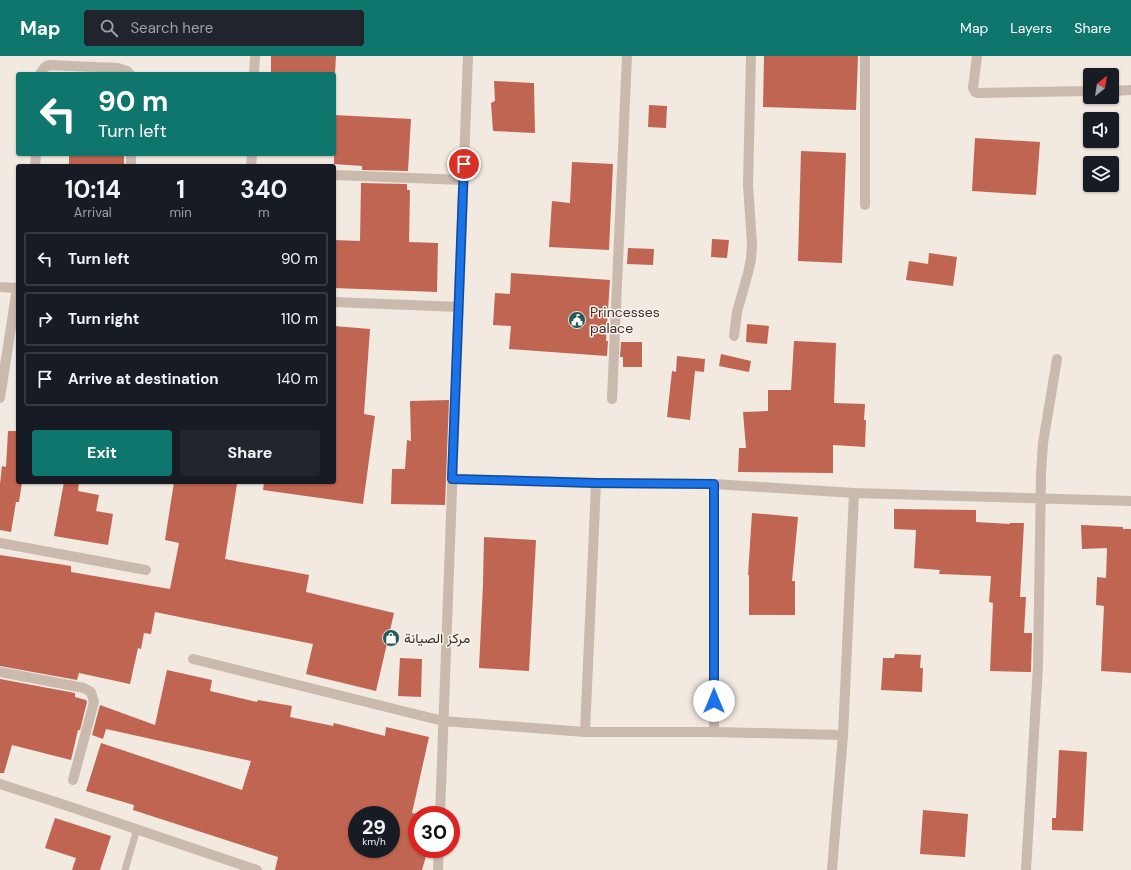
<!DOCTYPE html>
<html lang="en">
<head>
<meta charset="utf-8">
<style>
	:root { --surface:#171b24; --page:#20242c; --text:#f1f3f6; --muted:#9ea1a6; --line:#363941; --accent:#0f766e }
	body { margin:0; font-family:"DM Sans",Vazirmatn,sans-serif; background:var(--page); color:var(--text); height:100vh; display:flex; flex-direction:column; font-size:15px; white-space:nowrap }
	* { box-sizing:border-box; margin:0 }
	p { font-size:13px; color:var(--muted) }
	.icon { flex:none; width:22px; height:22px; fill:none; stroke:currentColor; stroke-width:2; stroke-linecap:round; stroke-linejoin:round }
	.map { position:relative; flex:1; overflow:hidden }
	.sheet { position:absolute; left:16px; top:108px; width:320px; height:320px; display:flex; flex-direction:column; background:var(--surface); border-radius:4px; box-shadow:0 1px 3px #0004 }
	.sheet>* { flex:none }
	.top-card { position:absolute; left:16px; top:16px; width:320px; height:84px; border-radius:4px; box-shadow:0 1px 3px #0004; background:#0f766e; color:#fff; overflow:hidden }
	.needle { width:26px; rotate:30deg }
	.fabs { position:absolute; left:1083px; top:12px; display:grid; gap:8px }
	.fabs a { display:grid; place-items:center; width:36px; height:36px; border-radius:4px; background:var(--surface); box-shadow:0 1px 3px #0004; font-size:20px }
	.speed { position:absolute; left:348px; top:750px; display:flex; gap:8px; font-size:20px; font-weight:700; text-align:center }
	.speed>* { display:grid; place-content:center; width:52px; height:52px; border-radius:50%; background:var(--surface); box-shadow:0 1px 3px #0004; line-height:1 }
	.speed small { font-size:10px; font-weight:400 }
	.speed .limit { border:6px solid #d22; background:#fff; color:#111 }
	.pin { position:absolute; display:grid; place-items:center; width:34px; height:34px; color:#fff; margin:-17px; border:2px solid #fff; border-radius:50%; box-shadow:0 1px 4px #0007 }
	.me { position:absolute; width:44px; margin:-22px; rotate:0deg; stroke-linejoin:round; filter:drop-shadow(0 0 3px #0008) }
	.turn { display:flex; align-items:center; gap:14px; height:84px; padding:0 16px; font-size:18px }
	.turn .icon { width:52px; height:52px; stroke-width:2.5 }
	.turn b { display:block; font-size:28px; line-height:34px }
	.eta { display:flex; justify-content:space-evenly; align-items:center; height:68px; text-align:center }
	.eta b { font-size:24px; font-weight:700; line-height:28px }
	.cta { display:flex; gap:8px; margin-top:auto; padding:8px 16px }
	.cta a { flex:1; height:46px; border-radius:4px; background:var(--accent); color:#fff; font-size:16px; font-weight:700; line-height:46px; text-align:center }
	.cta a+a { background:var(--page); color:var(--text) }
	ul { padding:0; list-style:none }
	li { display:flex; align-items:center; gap:12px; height:54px; margin:0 8px 6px; padding:0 8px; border:2px solid var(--line); border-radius:4px }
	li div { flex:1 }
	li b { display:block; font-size:15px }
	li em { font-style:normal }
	header { display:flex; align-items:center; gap:24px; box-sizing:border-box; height:56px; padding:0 20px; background:var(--accent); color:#fff }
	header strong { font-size:19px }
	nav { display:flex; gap:22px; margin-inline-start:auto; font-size:14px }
	.search { width:280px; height:36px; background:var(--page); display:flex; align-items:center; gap:10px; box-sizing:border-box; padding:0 14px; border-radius:4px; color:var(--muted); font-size:15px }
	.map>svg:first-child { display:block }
	.building { fill:#c06551; fill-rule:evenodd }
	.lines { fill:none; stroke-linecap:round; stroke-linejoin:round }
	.lane { stroke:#cab9ad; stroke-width:7 }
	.street { stroke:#cab9ad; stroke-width:10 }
	.route-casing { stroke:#114b97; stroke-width:10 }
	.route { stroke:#1a73e8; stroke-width:7 }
	.labels { text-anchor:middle; stroke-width:3; stroke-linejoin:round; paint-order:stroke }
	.poi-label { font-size:14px; fill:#392f2b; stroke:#faf3ed; text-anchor:start }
</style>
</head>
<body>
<header>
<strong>Map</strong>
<div class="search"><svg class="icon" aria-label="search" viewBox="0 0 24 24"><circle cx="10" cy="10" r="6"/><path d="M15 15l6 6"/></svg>Search here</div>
<nav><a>Map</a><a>Layers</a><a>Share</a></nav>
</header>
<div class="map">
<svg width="1131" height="814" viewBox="0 0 1131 814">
	<rect width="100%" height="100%" fill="#f2e9e1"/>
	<path class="building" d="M271,0h65l-1,18h-64z
		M764,0h94l-2,54 -93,-3z
		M494,25l40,2 1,50 -42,-2 -2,-28 4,-2z
		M649,49l18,1 -1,22 -18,-1z
		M334,59l77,4 -3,52 -46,-1v-4l-28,-2z
		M975,82l65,4 -4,53 -64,-4z
		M801,95l45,2 -4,110 -44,-2z
		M69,98h55v12h-55z
		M572,106l41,2 -4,86 -60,-3 3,-46 18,2z
		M361,127l46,1v6h3l-1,52 29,1 -1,49 -103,-4v-48l26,1z
		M712,183l17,1 -2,18 -16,-1z
		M628,192l26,1 -1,16 -26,-1z
		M929,197l28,4 -4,29 -47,-6 3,-19 19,3z
		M511,217l99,7 -4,61h2l-1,15 -98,-7 2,-23 -18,-1 2,-32 15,1z
		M747,268l22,2 -2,18 -21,-2z
		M334,270l36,3 -6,85 11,2 -12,88 -100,-14 1,-8h70z
		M794,285l42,2 -2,60 31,1 -1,16h2l-1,27 -32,-2v28l-95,-1 1,-24h7l-3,-36 25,-1v-21h23z
		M621,286h21v25h-19v-10h-3z
		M721,298l30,7 -2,11 -30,-6z
		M677,300l28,3 -1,13 -9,-1 -5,49 -23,-3 5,-46 4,1z
		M449,344l-4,105 -54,-1 1,-35h13l2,-29 4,1 -1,-40z
		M8,375h10v51h4l-3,20h-3l-5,30 -11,-2v-46l2,-18 4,1z
		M64,426h15l-1,9 21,4 -3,16 17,3 -5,31 -54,-9z
		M174,426h48l15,2 -12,75 84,16 -3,17 88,21 -18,78 -70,-17 7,-30 -158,-32 -4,22 -7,-1 -3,16 -3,-1 -8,36 -51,-11 -2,7 -77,-14v-111l71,11v6l99,17 9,-46 -14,-3z
		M894,453l82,1v12l34,2v-1h14l-4,74h6l-2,36h8l-1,39 -41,-1 3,-68 -4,-1 2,-26 -52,-2 1,-4 -26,-2 2,-38 -22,-1z
		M752,457l46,4 -6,64h3v34h-46v-40h-1z
		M1081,469l42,2v2h8v144l-30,-2 3,-65 -8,-1 1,-28 9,1 1,-30 -25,1z
		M484,481l52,3 -7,131 -50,-3 4,-84z
		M895,598l26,1 -1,13h3l-1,24 -41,-2 2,-32h11z
		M400,602l22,1 -1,38 -23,-1z
		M167,614l45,10 -2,11 47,11 1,-2 34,6 -2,11 43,9 1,-3 51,13 1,-9 43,10 -17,76 5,1v35h11l-6,21h-147l3,-13 -145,-47 1,-5 -48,-14 15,-48 141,47 9,-29 -145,-32 -3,10 -11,-4 8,-30 55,20zM357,759h34v34h-34z
		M0,623l75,14v4l11,3 1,2 -7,28h-2l-7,30 -59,-15 -8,28h-4z
		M1059,694l28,2 -4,79 -31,-1v-12h4z
		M923,754l45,4 -3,43 -45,-3z
		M55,762l56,18 -11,34h-28l4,-12 -31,-10z"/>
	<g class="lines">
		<path class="lane" d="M125,814l12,-41"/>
		<path class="street" d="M865,0v149
			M977,0l-4,32 2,4 3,1 112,-2
			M40,18l5,-7 4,-2 69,3 9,3 3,3
			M254,18l1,-18
			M1112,35l19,-1
			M35,110l1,-12
			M131,110v-12
			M251,110l1,-12
			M334,119l129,5
			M0,231l18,1
			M334,246l125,5
			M734,280l3,-24 11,-39 3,-14 1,-15 -4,-59 3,-129
			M0,342l17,-110
			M612,343l15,-343
			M452,423l144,4 118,1 140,9 277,8
			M0,487l146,27
			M193,603l250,62 142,11h129l129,3
			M0,616l84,16 7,4 3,10 -21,78
			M585,676l11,-249
			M714,676v-248
			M0,728l71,23 186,63
			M440,759l28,-759
			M438,814l1,-21
			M832,814l11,-135 11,-242
			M1026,814l12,-204 3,-192 2,-31 14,-84"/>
	</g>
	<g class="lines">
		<g class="route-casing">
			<path id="route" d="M464,108l-12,315 144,4 118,1v217"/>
		</g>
		<use href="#route" class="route"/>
	</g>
	<defs>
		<g id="civic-disc" transform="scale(0.9)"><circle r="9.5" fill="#225959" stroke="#faf3ed"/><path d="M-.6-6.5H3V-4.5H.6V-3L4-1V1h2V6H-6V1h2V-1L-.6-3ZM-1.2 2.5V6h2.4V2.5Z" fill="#fff"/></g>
		<g id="shop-disc" transform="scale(0.9)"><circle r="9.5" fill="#225959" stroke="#faf3ed"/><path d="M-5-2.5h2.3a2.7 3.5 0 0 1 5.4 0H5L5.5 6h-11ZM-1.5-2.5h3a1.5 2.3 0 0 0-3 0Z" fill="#fff"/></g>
	</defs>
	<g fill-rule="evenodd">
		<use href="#civic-disc" x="577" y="264"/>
		<use href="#shop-disc" x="391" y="582"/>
	</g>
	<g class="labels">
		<g class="poi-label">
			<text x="590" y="261">Princesses<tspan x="590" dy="16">palace</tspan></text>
			<text x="404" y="587">مركز الصيانة</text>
		</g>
	</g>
</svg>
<div class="fabs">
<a><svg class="needle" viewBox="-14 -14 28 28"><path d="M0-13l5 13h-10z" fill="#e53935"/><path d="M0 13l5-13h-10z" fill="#9ea1a6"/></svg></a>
<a><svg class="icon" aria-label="sound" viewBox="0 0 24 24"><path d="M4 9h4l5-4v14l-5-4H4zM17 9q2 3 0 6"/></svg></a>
<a><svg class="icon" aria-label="layers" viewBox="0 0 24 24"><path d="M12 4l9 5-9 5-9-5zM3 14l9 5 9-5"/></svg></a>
</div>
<div class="speed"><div>29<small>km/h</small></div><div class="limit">30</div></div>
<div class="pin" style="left:464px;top:108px;background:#d93025"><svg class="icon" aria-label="arrive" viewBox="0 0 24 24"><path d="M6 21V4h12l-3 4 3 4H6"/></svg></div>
<svg class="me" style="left:714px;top:645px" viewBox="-20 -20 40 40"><circle r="19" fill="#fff"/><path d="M0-13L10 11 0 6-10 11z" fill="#1a73e8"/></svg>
<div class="top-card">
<div class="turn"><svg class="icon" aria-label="left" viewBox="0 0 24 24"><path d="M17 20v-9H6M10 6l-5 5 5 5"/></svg><div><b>90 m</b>Turn left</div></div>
</div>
<section class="sheet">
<div class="eta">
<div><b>10:14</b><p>Arrival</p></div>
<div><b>1</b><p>min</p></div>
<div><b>340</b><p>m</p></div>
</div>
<ul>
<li><svg class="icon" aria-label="left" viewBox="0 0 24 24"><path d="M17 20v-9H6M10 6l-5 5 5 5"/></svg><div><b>Turn left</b></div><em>90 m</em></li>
<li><svg class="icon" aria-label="right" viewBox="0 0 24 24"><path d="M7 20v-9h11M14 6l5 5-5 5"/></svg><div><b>Turn right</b></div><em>110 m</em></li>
<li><svg class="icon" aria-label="arrive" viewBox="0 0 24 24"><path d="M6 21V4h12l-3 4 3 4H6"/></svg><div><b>Arrive at destination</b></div><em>140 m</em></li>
</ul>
<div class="cta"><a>Exit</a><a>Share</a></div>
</section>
</div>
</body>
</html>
